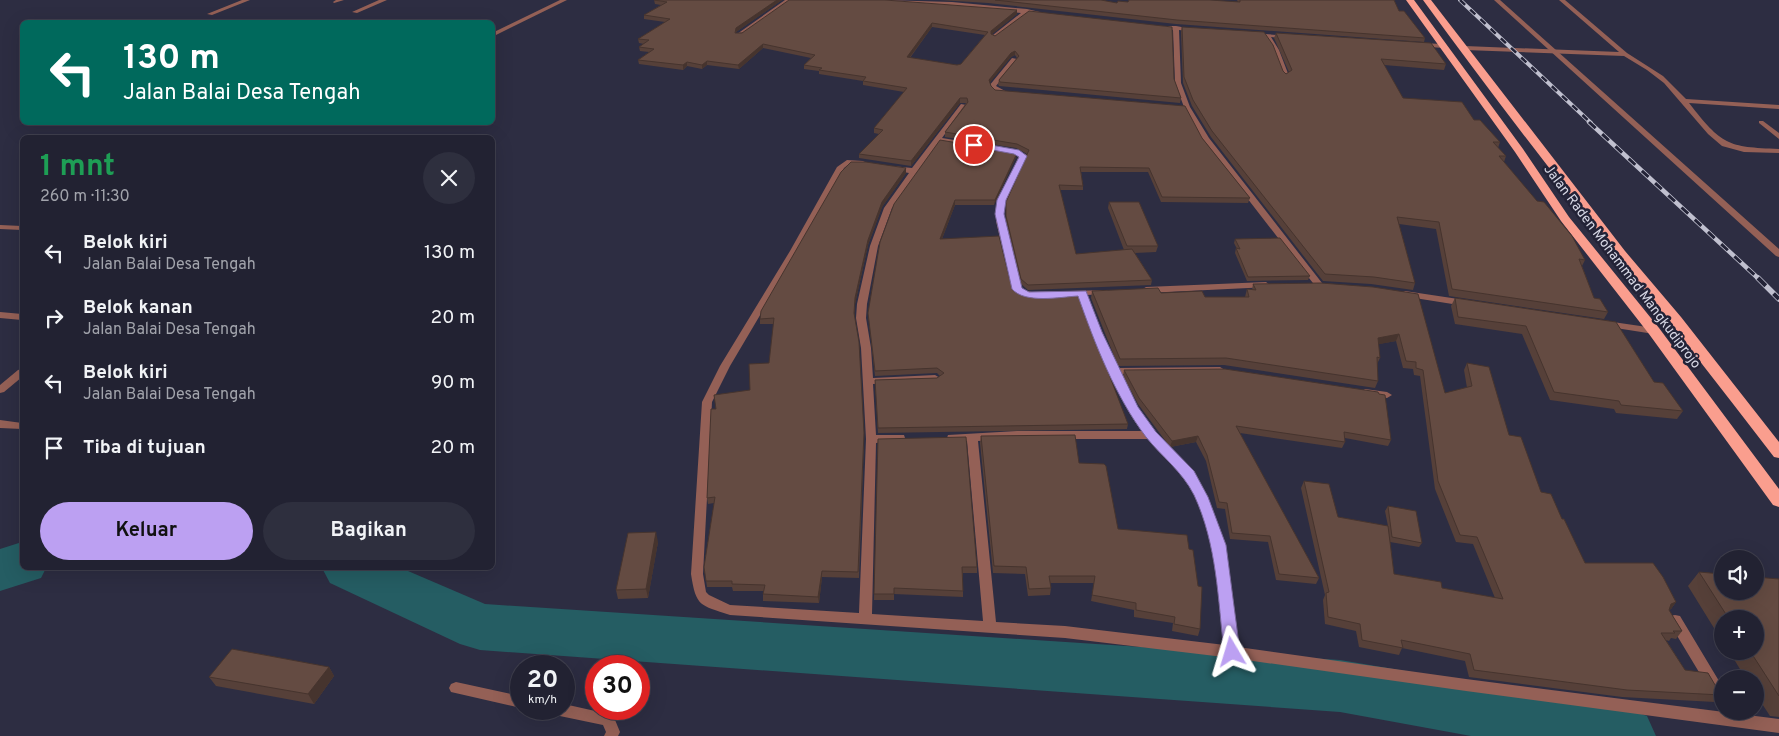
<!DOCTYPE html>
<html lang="id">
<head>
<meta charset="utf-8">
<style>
	:root { --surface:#222232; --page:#2e2f3e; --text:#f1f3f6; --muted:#a2a4ac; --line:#3f3f4d; --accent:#bca0f2 }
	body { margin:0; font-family:Overpass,sans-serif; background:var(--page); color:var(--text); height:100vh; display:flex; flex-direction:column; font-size:19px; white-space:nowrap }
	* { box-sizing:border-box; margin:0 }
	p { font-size:16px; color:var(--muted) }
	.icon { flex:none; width:28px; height:28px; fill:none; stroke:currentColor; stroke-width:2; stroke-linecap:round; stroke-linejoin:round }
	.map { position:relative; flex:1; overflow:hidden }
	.side { position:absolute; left:20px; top:135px; width:475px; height:435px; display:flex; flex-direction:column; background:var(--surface); border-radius:8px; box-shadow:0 5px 20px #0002,0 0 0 1px var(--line) }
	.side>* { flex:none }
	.guide { position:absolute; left:20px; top:20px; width:475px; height:105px; border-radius:8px; box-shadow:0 5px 20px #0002,0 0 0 1px var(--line); background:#00695c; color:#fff; overflow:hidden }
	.buttons { position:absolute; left:1714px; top:550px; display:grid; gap:10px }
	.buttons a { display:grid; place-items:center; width:50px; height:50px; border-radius:50%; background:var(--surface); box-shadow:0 5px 20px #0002,0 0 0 1px var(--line); font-size:25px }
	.speed { position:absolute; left:510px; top:655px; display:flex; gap:10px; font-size:25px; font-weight:700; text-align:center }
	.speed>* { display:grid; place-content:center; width:65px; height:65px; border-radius:50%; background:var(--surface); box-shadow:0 5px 20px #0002,0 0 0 1px var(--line); line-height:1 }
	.speed small { font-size:12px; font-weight:400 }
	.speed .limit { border:8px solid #d22; background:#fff; color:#111 }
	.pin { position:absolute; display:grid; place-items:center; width:42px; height:42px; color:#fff; margin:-21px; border:2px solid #fff; border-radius:50%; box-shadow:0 1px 5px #0007 }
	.me { position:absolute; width:55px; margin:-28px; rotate:353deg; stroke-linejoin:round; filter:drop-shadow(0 0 4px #0008) }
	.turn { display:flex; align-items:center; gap:18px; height:105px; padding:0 20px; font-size:22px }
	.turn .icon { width:65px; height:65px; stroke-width:2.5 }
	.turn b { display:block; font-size:35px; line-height:42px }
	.round { display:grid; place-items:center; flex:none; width:52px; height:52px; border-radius:26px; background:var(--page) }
	.head { display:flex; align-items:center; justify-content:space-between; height:85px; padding:0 20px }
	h1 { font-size:30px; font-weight:700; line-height:38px; color:#1e9e55 }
	.action { display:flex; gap:10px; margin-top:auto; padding:10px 20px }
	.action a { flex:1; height:58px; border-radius:30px; background:var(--accent); color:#111; font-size:20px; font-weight:700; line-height:58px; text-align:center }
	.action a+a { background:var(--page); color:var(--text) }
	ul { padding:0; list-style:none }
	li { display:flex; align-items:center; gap:15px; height:65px; padding:0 20px }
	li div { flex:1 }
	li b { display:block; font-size:19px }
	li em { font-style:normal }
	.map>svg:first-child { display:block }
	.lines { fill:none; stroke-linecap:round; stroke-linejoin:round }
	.river { fill:#255d63; fill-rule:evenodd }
	.service { fill:#946056; fill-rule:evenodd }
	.minor { fill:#946056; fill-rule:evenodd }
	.trunk { fill:#fa9e8e; fill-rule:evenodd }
	.rail-far2-casing { stroke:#c0c0cf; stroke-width:4 }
	.rail-far1-casing { stroke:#c0c0cf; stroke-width:4.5 }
	.rail-casing { stroke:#c0c0cf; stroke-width:5.5 }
	.rail-far2 { stroke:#232337; stroke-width:2.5; stroke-dasharray:7; stroke-linecap:butt }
	.rail-far1 { stroke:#232337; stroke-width:3; stroke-dasharray:9; stroke-linecap:butt }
	.rail { stroke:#232337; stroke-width:4; stroke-dasharray:11; stroke-linecap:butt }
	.wall { fill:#564039; fill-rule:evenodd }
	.shaded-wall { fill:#46342e }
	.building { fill:#644b42; stroke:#46342e; fill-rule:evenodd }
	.route { fill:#bca0f2; stroke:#7a689d }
	.labels { text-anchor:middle; stroke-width:5; stroke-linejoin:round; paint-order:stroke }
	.street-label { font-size:14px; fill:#d6d7e4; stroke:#232337 }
</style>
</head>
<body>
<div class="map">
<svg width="1779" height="736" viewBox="0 0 1779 736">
	<rect width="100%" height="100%" fill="#2d2d42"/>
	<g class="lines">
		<path class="river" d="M22,542v26h24l-5,10 -41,13v-42z
			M322,568h79l84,36 855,56 285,48 22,8 9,20h-185l-131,-24 -860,-62 -20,-6 -130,-61z"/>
		<path class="service" d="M1559,0h6l62,53 36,23 23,23 93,6v4l-90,-6c33,42 38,44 90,46v4l-35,-1 -22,-6 -14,-12 -44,-51 -17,-13 -23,-14 -159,-6 -3,-2 3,-2 154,6z
			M1759,121h4l16,12v6l-20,-16z
			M456,682l65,14v12l-70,-16 -2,-4 2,-4z
			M564,704l49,11 7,17 -2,4h-14l2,-4 -3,-7 -48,-10 -5,-1 -2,-5h16z"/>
		<path class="minor" d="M242,0h8l-38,15 -5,-1z
			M336,0h8l-10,3 -1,-1z
			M379,0h8l-30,13 -5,-1z
			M560,0h7l-75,37v-4z
			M785,0h7l-51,36h-4v-2z
			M882,0l70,2 75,7 17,4 -3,2 -13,-2 -33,25 -3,-2 1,-1 28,-22 -69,-7 -67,-4z
			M1494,0h6l279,249v8l-3,-1z
			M1157,26h19l22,4 -3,2 -16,-2 2,53 9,24 19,31 113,145 1,2 -1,2h-6l-113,-146 -19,-34 -9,-24 -2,-53 -16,-2z
			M1252,33l37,3v2l-2,1 -16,-2 8,13 10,26 -1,1 -5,-1 -10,-26 -8,-13 -13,-2z
			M1419,43l24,1 3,2 -3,2 -26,-2v-2z
			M1012,58l5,1 -21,27 11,6 -3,2 -10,-3 -5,-5z
			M961,104l5,1 -24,33 74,12 11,5 -23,51v15l15,64 3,5 10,2 75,-2 2,2 -2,2 -20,1 30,73 103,-1 5,3 -5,3 -99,1c10,23 23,46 39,65 14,15 30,28 40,46 29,48 32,108 38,162l228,32 313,40v14l-313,-42 -234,-33 -167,-20 -335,-23c-30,-10 -34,-8 -39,-41l11,-172 18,-36 70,-115 47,-84 10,-7 16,1 4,2 -1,2 -17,-1 -5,4 -46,83 -68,115 -18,36 -9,172 3,18 3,3 21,10 129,8 7,-174 -5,-91 -5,-30 1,-14 13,-58 14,-38 25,-35 -17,-3 -4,-2 4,-2 20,2zM939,142l80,14 -23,50v15l15,64 5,9 16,4 47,-2c17,47 36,93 64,135h-126l-69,4 -1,3 1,3h19l16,180 -111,-7 4,-171 28,-2 1,-3 -1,-3h-28l-3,-51 62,-3 5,-3 -5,-3 -62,3 -2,-30 -5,-30 1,-14 11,-58 14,-38zM1017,439h131c14,17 32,31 43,49 27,46 28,106 34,157l-160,-19 -69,-4 -18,-181z
			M0,225l22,1v4l-22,-1z
			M1266,282l4,3 -1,2 -123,6 -5,-3 5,-3z
			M1405,291l60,9 5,3 -5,3 -63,-10 -2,-2z
			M0,312l22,2v6l-22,-2z
			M1606,321l48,7 5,3 -5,3 -51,-8 -2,-2 2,-2z
			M22,369v8l-18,15 -4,1v-8l18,-15z
			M1365,389l22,3 5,3 -5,3 -26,-4 -1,-2z
			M0,420l22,3v6l-22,-1z
			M1675,615l5,1 42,70v18l-5,-2 -47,-78 -2,-4 2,-4z"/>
		<path class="trunk" d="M1406,0h8l109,149 46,68 90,111 120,161v18l-6,-2 -124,-171 -88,-113 -46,-69z
			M1423,0h8l194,251 56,66 98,125v16l-5,-1c-117,-153 -238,-301 -351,-457z"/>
		<g class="rail-far2-casing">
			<path id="rail-far2" d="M1460,0l131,123"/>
		</g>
		<g class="rail-far1-casing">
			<path id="rail-far1" d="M1589,122l171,158"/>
		</g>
		<g class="rail-casing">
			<path id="rail" d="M1758,278l21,21"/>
		</g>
		<use href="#rail-far2" class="rail-far2"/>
		<use href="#rail-far1" class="rail-far1"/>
		<use href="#rail" class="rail"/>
	</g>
	<path class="wall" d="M654,0h128l-46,32v1l281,-19 -25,20 3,2 179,43 7,19 -1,5 -181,-17 -1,-2 1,-4 18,-22 -2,-3 -4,2 -22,26 2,3 4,4 207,48 48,60 -2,5 -87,-1 -13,-30h-67l2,14v4h-23l16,64 48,-4 -16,-42 1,-6 49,44 -2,6 -21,1 17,27 -1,5 -123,5 -7,-6 -15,-63v-19l21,-48 -11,-6 -71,-11v-5l21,-29h-6l-49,63 -52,-8v-4l20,-20 -5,-1v-5l30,-36 -41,-7v-4l-44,-7v-3l-15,-2v-4l7,-7 -48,-10 -24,21 -32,-4 -5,4 -15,-3 -4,4 -44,-6 -1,-4 11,-8 -9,-1 -1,-4 5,-3 -5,-1 -1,-4 27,-17 -21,-3v-4l17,-10 -6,-1zM932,27l53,8 -24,29 -4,1 -47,-7z
		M939,0h162l16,3 11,-1h110l-1,-2h157l5,11 26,27 -1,4 -248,-18 -188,-21z
		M1182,27l101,44 3,3 3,-2 -15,-34 2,-5 170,31 -2,6 -60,-5 19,33 71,22 26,22 -2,6 8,8 -2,6 81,98 -3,6 12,32 14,14 -4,7 -155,-23 -13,-67 -37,-5 16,59 -2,7 -42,-6 -48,-3 -112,-144 -19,-31 -9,-23 -2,-51z
		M1017,153l-1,4 -22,48h-39l-13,34 68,41 118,144 -1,5 -249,4 -3,-53 62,-2 3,-2 -3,-3 -62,3 -7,-63 12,-71z
		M906,168v5l-24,34 -14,38 -13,59 -1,11 10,124 -5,139 -37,-1 -3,26 -56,-2v-10h-30l-1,-4h-25l-3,-20 10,-64 -6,1 -1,-6 9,-89 34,-19 19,-27 5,-39h-14v-5z
		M1235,239l75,37 -2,4 -61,1 -12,-28 1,-5 1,1 -3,-6z
		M1253,284l120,3 72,106 22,-5 -3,-18 3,-7 74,129 21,27 23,44 91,39 -5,7 -2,1 13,21 -6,8 -5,-1 -2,3 -3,-1 19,30 36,25 -6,7 -93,-5 -153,-20 -4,-16 -63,-13 -3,7 -40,-8 -3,-16 -31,-7 -2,-24 2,-5 -24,-107 3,-7 34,36 50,9 -3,-15 3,-5 34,37 -3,4 -29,-5 4,32 48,14 53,10 -22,-54 -17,-2 -21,-53 -15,-113 -6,-1 -1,-6 -10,-1 -7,-27 -18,3 2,14 -3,6 1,17 -3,7 -151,-23 -106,1 -27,-68 1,-7 69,2 44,4h40l2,-8 5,1z
		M1455,298l161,24 38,60 29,29 -6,8 -61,-6 -2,-4 -64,-9 -28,-66 -67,-10 -4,-18z
		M1124,370l267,70 -3,6 -43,-8v4l-3,6 -102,-15 79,145 -3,6 -40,-4 -8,-38 -38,-3 -5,-30 -8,-1 -11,-47 -10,-19 -26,5 -32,-43 -15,-28z
		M981,436l98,27 39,66 82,100 -2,7 -26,-5 1,-8 -39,-6v-7l-43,-9 3,-18h-44l1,5 -1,7 -22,1 -3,-22 -32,-1 -13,-130z
		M878,439l99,128v6h-14v24l-69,-3v6h-20z
		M658,542l-10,56 -30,1 -2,-9z
		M1699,572l80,7v138l-9,-1 -15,-23v-14h-9l-17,-28h26v-32h-33v22l-34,-55z
		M329,667l5,9 -20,28 -98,-18 -7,-9z"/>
	<path class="shaded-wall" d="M777,0h5l-46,32v5v-9z
		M1017,10v4l-26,21v-4z
		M932,23v4l-25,34v-4z
		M763,44v4l-24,21 -1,-4z
		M1015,51v4l-4,2 -23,28 1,-5 22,-27z
		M707,61v4l-5,4v-4z
		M687,62v4l-4,4v-5z
		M960,98v5l-49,63v-5z
		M1017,153l-1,4 -22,48 1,-5z
		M906,168v5l-24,34 -14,38 -13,59 -1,14 1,-20 13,-58 14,-38z
		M955,200v5l-15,39v-5z
		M1399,334l-3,7 -21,4 3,-7z
		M1198,436l-2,6 -26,5 2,-6z
		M656,532l2,10 -10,56 -2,-9z
		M822,571v6l-3,26 -1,-6z
		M1676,602l-5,7 -6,2 6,-7z
		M329,667l5,9 -20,28 -6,-10z"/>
	<path class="building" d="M654,0h123l-41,28 -1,5h7l47,-33h96l132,10 -26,21v3l4,2 34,-25 143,16 2,52 7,19 -181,-16 -1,-2 20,-24 -4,-5 -4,2 -22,27 2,6 4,4 190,16 17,32 48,60 -88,-1 -13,-29 -69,-1 3,19 -24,-1 17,69 56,-5 20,31 -124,5 -7,-6 -15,-63v-14l23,-52 -12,-6 -72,-12 23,-30 -1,-4h-7l-49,63 -52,-7 24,-24 -9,-2 33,-40 -44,-7 3,-4 -47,-7 3,-2 -18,-3 11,-10 -52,-11 -25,21 -31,-4 -5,4 -15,-3 -4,3 -45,-5 16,-11 -15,-2 10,-7 -11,-1 32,-20 -26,-4 23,-13zM932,23l56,9 -27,32 -4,1 -50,-8z
		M995,0h106l16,3 1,-2 10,1 1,-2h81l30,2v-2h154l5,11h5l21,27 -248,-18z
		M1182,27l82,5 9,13 10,26 3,3 6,-4 -16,-37 155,10 15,21 -65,-5 22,39 59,4 12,18h6l20,22h-7l13,14h-7l38,45 7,1 28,34 13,24 -6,-1 15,39 6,1 8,13 -156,-23 -13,-67 -42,-5 18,66 -41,-6 -49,-3 -113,-143 -19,-31 -9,-23z
		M940,140l77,13 -22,47h-40l-15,39 59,-3 11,44 6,8 8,4 18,4 36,-3 50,131 -250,4 -3,-48 62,-2 7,-5 -7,-5 -62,3 -7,-58 12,-71 14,-38z
		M851,162h15l40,6 -24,34 -14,38 -13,58 -1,15 5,29 5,91 -6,139 -36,-1 -4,26 -55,-3 2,-9 -33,-1v-3h-26l-2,-14 11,-70 -8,1 4,-89h5l-2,-14 36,-5 -1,-26 20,-1 5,-45 -14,1 1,-8 80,-139z
		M1109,202h30l19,44h-31z
		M1280,238l30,38 -62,1 -12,-29 4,1 -5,-10z
		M1321,283l52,4 45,7 27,99 27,-7 -5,-23 22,4 20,68 12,2 20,55 10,2 11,25h2l21,44h68l10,14 13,25 -5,2 -2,6 13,21h-9l2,2h-14l24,37 23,3 13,22 -94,-5 -153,-20 -4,-16 -69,-14 2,8 -41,-8 -2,-16 -32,-7 -2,-24 3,-1 -25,-111 25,3 9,33 50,9 6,48 47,8 1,6 61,11 -26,-62 -17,-2 -22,-54 -15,-111 -7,-2v-6l-10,-1 -7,-27 -21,4 2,20 -3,-1 1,24 -152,-23 -106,1 -28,-68 66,-3 3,5 41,-2 3,6h44l-2,-8 9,1 -3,-6z
		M1455,298l161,24 38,60 9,1 20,28 -62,-6 -2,-4 -65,-9 -28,-66 -68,-9z
		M1225,369l153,23 1,2 6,1 6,45 -47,-8 1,10 -109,-16 83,152 -40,-4 -9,-38 -38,-3 -5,-30 -8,-1 -12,-47 -9,-19 -26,5 -33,-43 -15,-28z
		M1075,435l4,28 25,1 2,2 12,63 69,6 2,14 4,1 5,36 4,1 -2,42 -26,-5 1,-7 -39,-7v-7l-44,-8 3,-19h-46l2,12 -22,1 -3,-22 -32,-1 -13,-130z
		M966,437l11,130h-15l1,24 -69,-3v6h-20l4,-155z
		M1388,506l28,5 6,32 -30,-6z
		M656,532l-10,57 -30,1 12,-57z
		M1699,572l23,2v17h33v-14l24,2v117l-29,-45h5v-32h-26z
		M232,649l97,18 -21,27 -99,-17z"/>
	<path class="route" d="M974,142l45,8 8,6 -21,44 -2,14 18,74 7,4 57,-1 16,41 36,75 18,25 38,39 14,26 18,48 14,107 -3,5 -5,2 -5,-2 -3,-5c-6,-52 -7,-108 -30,-157 -12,-24 -32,-38 -48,-58 -31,-41 -51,-93 -68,-141 -18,1 -53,8 -66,-7l-17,-75 2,-14 22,-43 -5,-3 -43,-8 -1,-1z"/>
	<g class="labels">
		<g class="street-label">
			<text transform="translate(1623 266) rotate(53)" y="5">Jalan Raden Mohammad Mangkudiprojo</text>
		</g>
	</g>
</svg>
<div class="buttons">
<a><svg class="icon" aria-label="sound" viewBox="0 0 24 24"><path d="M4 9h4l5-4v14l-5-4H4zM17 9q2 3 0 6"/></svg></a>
<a>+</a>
<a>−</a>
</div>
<div class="speed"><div>20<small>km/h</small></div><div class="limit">30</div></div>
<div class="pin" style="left:974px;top:145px;background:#d93025"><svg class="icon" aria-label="arrive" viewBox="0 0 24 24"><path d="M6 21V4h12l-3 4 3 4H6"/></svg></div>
<svg class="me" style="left:1232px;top:652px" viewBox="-20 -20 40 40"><path d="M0-17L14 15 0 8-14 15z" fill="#bca0f2" stroke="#fff" stroke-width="4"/></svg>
<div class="guide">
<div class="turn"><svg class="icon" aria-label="left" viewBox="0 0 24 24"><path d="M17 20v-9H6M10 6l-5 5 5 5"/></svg><div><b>130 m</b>Jalan Balai Desa Tengah</div></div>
</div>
<section class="side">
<div class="head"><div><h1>1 mnt</h1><p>260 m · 11:30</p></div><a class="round"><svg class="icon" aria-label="close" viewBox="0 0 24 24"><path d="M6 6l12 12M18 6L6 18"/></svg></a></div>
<ul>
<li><svg class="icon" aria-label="left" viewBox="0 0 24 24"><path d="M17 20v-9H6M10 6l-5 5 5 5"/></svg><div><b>Belok kiri</b><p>Jalan Balai Desa Tengah</p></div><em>130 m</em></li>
<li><svg class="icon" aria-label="right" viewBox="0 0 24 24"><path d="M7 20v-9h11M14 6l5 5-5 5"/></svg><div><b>Belok kanan</b><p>Jalan Balai Desa Tengah</p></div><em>20 m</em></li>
<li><svg class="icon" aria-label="left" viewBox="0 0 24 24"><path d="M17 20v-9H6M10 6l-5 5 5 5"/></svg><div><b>Belok kiri</b><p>Jalan Balai Desa Tengah</p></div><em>90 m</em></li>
<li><svg class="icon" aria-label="arrive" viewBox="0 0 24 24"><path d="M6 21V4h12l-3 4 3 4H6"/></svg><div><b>Tiba di tujuan</b></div><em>20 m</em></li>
</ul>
<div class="action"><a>Keluar</a><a>Bagikan</a></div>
</section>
</div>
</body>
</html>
